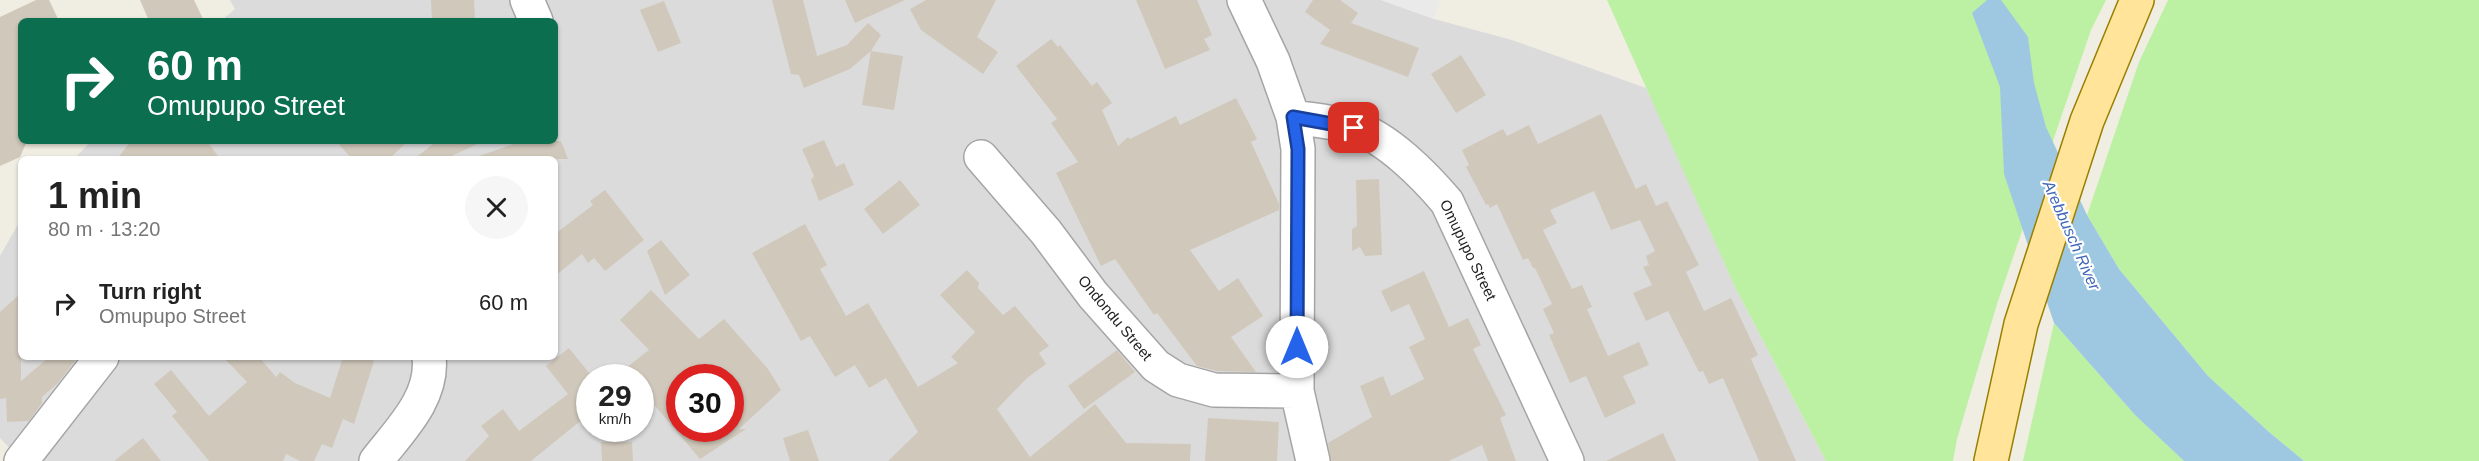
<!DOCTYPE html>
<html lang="en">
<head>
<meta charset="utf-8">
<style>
	:root { --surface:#fff; --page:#f6f6f6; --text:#222; --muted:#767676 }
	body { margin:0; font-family:Arial,sans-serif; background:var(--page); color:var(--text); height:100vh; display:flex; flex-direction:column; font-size:22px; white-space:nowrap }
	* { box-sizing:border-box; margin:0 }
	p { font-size:20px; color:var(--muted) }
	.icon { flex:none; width:33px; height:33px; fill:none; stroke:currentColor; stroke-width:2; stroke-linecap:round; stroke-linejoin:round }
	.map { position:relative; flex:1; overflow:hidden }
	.panel { position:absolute; left:18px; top:156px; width:540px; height:204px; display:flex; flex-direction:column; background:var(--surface); border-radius:9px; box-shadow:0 2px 4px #0004 }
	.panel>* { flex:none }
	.banner { position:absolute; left:18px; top:18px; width:540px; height:126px; border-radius:9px; box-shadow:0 2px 4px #0004; background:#0b6e4f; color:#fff; overflow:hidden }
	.speed { position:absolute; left:576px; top:364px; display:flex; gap:12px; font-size:30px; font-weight:700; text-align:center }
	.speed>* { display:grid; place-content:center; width:78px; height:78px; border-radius:50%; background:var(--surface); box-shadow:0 2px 4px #0004; line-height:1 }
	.speed small { font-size:15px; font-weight:400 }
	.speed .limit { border:9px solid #d22; background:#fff; color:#111 }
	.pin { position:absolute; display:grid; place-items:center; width:51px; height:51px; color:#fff; margin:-26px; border-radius:12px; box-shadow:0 3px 9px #0006 }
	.me { position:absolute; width:66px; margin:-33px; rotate:0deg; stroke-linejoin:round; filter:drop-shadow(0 0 4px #0008) }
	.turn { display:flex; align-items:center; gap:21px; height:126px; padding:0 30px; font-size:27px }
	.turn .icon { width:78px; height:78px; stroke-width:2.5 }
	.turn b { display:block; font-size:42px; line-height:51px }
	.round { display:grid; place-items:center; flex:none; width:63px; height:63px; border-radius:32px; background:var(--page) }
	.head { display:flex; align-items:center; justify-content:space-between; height:102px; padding:0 30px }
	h1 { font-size:36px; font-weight:700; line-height:45px }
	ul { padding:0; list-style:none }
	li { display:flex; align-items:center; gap:18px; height:90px; padding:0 30px }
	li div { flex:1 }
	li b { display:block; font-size:22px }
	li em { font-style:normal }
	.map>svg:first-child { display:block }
	.residential { fill:#dcdbdb; fill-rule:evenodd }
	.grass { fill:#bcf0a3 }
	.parking { fill:#eaeaea }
	.water { fill:#9ec8e2 }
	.building { fill:#d0c8bb; fill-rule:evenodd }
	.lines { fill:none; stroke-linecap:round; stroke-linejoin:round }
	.minor-casing { stroke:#a5a5a5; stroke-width:36 }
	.major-casing { stroke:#987f00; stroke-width:36 }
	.minor { stroke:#fff; stroke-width:33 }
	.major { stroke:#ffe499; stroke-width:33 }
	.route-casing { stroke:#184099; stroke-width:15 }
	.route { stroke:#2563eb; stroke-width:10 }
	.labels { text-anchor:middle; stroke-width:4.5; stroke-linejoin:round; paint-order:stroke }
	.street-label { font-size:15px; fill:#1e1e1e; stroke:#fff }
	.water-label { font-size:16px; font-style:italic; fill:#4068b7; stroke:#fff }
</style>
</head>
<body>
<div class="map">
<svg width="2479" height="461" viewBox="0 0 2479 461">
	<rect width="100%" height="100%" fill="#f0eee3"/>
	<path class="residential" d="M230,0h1151l53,19 78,21 134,48 19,39 71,162 90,172h-1804l-22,-23v-182l21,-37v138h534v-198h-481l17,-18h464v-120h-334l14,-12zM590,378h50v51h-50zM680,378h50v51h-50z"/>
	<path class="grass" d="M1607,0h499l-15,30 -94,274 -40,135 -4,22h-127l-90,-172z
		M2168,0h311v461h-175l-35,-29 -61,-56 -89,-107 -32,-54 52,-153z
		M2054,323l81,92 49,46h-161z"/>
	<path class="parking" d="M1381,0h59l-6,19z"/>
	<path class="water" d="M1987,0h14l27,37 6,46 12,44 41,88 32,54 89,107 61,56 35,29h-120l-49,-46 -81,-92 -50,-149 -4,-87 -28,-74z"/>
	<path class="building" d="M36,0h13l10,21h-38v120h6l-7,16 -20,9v-149z
		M140,0h54l10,21h-55z
		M431,0h43l1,21h-43z
		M772,0h31l14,56 30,-11 21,-22 13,12 -10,16 -21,18 -46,19 -5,-13 -8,-1z
		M845,0h60l-50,23z
		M926,0h70l-19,37 21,15 -15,22 -62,-44 -11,-21z
		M1136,0h61l15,35 -8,4 6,11 -45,19z
		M1313,0h27l18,13 -7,10 68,25 -11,29 -88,-33 10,-14 -25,-18z
		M664,1l17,42 -23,9 -18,-42z
		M1051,39l7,8 2,-2 32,41 5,-4 15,21 -10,7 16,36 10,-9 2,2 46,-23 4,9 56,-27 21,41 -6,3 28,62v6l-89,40 29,41 19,-13 25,38 -32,21 25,35 -39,-1 -20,-5 -40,-53 -3,2 -39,-56 -14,7 -45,-93 22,-11 -27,-39 6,-4 -41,-53z
		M871,51l32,5 -9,54 -32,-5z
		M1461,55l25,40 -30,18 -25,-39z
		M1601,114l35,75 10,-5 10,22 11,-5 32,64 -13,7 18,39 27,-13 27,57 -7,4 45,102h-37l-36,-83 -14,6 -6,-13 -4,1 -31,-61 -22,10 -13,-28 19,-8 -9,-18 6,-2 -3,-9 9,-5 -15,-31 -29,10 -17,-39 -44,19 7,13 -14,7 29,59 10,-4 10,22 -5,2 21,47 31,-14 10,23 -26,11 13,27 -31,15 -19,-42 -16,7 -21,-48 5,-2 -11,-24 9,-5 -17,-36h-2l-5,-10 -5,2 -26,-56 -7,4 -2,-4 -2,1 -20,-38 3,-2 -7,-15 41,-21 4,7 22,-11 9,19z
		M824,140l12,27 8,-4 10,22 -35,16 -8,-21 3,-4 -12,-27z
		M131,141h76l13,18h-103z
		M336,141h72l-19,18h-37z
		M437,141h47l-39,18h-31z
		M522,141h39l7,18h-89v-3z
		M1379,179l3,76 -17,1 -5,-9 -8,4v-22l5,-3 -1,-46z
		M900,180l20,25 -37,29 -19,-25z
		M605,190l39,50 -39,31 -11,-13 -6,5 -6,-9 -27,22v-42l38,-29 -3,-4z
		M805,224l22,41 -7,4 26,47 22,-13 50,84 40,-24 -7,-6 24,-25 -35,-37 27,-25 12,13 -1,5 25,27 12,-9 34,40 -10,7 7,11 -19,14 -30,31 33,48 65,-53 31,39 65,1 -1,17h-302l30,-29 -32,-54 -17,10 -14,-23 -20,12 -25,-41 -9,5 -49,-88z
		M661,240l29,35 -25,20 -18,-44z
		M1424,271l25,56 19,-9 13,27 -8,4 33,66 -6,3 16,43h-28l-6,-16 -33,16h-118l-3,-18 44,-26 -12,-31 23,-10 8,20 33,-17 -15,-32 16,-8 -16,-35 -18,8 -10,-21z
		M651,290l48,49 25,-20 44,50 13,21 -42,39h7l-46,30 -60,-71v-10h-27l36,-28 -29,-30zM680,378h50v51h-50z
		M21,293v88l28,-24h29l-20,26 -16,14v6l-13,18 -22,1 -1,-24 -6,1v-87z
		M569,348l21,26 -1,40 -58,47h-66l24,-25 -8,-10 22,-17 16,22 49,-37 -22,-28z
		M1117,350l18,22 -51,37 -16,-23z
		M223,357h36l17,20 4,-5 15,11 35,15 13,-41h19l12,4 -20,63 -11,-5 -11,29 -10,-4 -8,17h-14l-14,-7 -3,7h-74l-37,-45 5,-4 -23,-28 17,-14 38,46 38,-34z
		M1208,418l71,4 -2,39h-72z
		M808,430l11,31h-29l-7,-23z
		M1663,433l13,28h-70z
		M143,438l18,23h-47z
		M601,442h31l1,19h-31z"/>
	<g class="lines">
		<g class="minor-casing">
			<path id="minor" d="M527,0l9,21
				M1244,0l29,61 20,56 5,32 -1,242 16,70
				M1293,117c20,3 41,5 60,10 34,10 72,49 94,75l120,259
				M981,157l65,75 47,63 63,71 22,14 36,10 83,1
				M21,461l81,-104
				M376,461c23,-30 58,-63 53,-104"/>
		</g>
		<g class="major-casing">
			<path id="major" d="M1991,461l30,-137 66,-203 50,-121"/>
		</g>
		<use href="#minor" class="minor"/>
		<use href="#major" class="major"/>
	</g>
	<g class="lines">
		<g class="route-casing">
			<path id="route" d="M1297,347l1,-198 -5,-32 61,11"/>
		</g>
		<use href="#route" class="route"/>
	</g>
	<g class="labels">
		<g class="street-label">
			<text transform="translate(1468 250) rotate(64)" y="5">Omupupo Street</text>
			<text transform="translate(1115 318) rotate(50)" y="5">Ondondu Street</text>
		</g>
		<g class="water-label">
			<text transform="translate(2072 235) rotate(66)" y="6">Arebbusch River</text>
		</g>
	</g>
</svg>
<div class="speed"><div>29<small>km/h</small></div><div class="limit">30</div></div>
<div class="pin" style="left:1354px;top:128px;background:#d93025"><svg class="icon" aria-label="arrive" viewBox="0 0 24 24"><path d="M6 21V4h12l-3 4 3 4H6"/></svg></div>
<svg class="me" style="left:1297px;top:347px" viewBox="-20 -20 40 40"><circle r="19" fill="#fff"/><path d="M0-13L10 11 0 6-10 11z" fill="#2563eb"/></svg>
<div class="banner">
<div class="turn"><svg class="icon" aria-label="right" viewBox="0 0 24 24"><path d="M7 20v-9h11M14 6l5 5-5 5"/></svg><div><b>60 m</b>Omupupo Street</div></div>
</div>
<section class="panel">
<div class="head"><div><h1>1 min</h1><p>80 m · 13:20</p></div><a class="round"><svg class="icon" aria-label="close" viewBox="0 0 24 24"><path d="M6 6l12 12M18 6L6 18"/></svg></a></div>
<ul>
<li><svg class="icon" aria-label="right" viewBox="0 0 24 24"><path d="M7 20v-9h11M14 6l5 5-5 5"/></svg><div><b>Turn right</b><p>Omupupo Street</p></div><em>60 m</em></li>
</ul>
</section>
</div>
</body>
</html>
